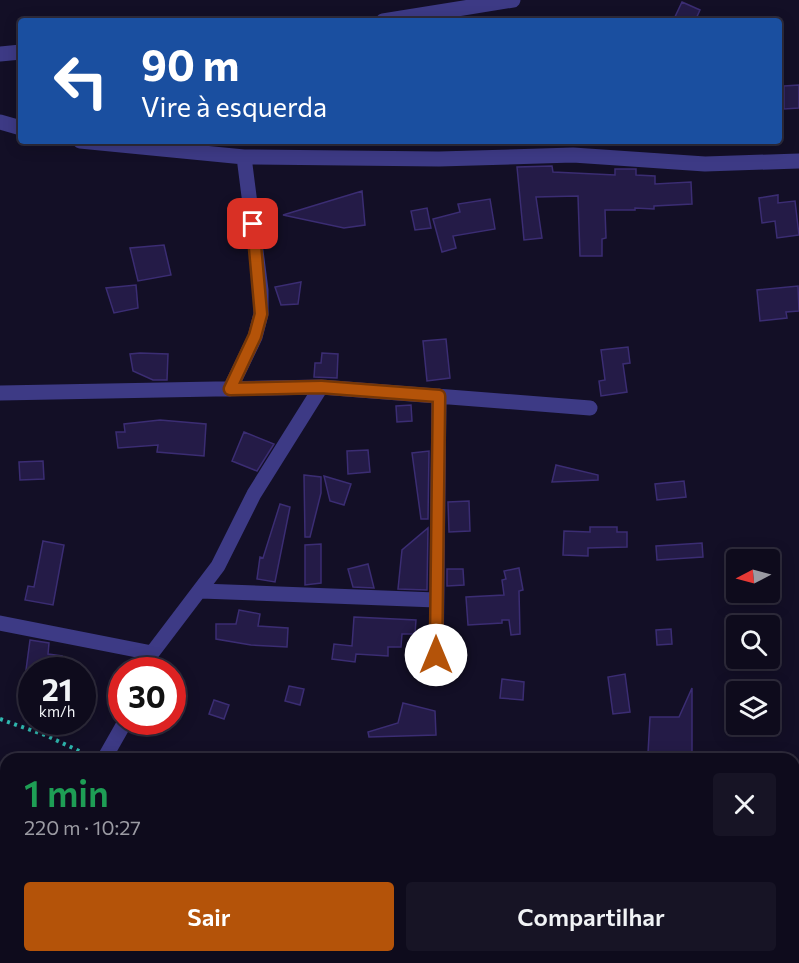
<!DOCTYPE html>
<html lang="pt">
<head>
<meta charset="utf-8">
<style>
	:root { --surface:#0e0b1c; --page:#171425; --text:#f1f3f6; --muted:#9b9ba3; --line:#2e2b3b; --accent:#b45309 }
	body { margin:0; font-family:Commissioner,sans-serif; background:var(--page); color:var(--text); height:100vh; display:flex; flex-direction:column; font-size:22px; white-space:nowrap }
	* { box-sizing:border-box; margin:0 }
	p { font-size:20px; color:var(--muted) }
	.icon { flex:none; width:33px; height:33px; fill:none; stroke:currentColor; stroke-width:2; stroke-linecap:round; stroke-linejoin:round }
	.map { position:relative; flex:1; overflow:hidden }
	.drawer { position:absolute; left:0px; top:753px; width:800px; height:210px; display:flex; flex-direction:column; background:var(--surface); border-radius:18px 18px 0 0; box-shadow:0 3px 15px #0003,0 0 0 2px var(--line) }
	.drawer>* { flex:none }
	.guide { position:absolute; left:18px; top:18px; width:764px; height:126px; border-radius:6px; box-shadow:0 3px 15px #0003,0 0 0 2px var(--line); background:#1a4fa0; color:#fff; overflow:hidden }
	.needle { width:39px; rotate:264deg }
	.fabs { position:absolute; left:726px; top:549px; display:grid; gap:12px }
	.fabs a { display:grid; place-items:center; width:54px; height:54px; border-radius:6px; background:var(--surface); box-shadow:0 3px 15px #0003,0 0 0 2px var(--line); font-size:30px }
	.speed { position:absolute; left:18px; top:657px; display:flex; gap:12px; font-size:30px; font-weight:700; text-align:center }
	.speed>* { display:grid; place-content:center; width:78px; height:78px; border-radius:50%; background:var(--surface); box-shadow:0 3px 15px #0003,0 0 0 2px var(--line); line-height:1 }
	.speed small { font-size:15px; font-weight:400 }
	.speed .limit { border:9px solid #d22; background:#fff; color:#111 }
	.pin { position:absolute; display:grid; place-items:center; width:51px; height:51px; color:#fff; margin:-26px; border-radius:12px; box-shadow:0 3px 9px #0006 }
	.me { position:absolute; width:66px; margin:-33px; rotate:0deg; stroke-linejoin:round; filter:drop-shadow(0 0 4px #0008) }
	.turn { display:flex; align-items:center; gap:21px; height:126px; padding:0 24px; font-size:27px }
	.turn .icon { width:78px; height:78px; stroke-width:2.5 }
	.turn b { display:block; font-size:42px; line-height:51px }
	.round { display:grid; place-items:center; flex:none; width:63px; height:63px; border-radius:6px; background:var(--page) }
	.summary { display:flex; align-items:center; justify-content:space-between; height:102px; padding:0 24px }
	h1 { font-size:36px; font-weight:600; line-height:45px; color:#1e9e55 }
	.primary-button { display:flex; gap:12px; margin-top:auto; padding:12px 24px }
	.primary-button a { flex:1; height:69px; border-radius:6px; background:var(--accent); color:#fff; font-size:24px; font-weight:600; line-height:69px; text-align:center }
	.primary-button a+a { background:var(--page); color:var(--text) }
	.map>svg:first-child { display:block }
	.building { fill:#241b47; stroke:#3b2d73; stroke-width:1.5 }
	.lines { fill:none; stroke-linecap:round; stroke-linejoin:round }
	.path { stroke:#2fb8b0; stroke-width:4; stroke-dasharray:3 4.5; stroke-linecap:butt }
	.minor { stroke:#3d3a85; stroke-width:15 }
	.route-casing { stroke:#753606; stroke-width:15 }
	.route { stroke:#b45309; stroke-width:10 }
</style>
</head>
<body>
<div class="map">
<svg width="799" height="963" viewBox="0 0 799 963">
	<rect width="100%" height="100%" fill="#130f26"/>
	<path class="building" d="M682,2l18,8 -5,11h-22z
		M799,85v23l-15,1v-23z
		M552,166l1,6 62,3v-6h21v6l19,1v8l36,-2 1,22 -38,2v3l-19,-1v2h-30l1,28 -4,1v17h-22l-2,-60 -42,1 6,41 -18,2 -7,-73z
		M362,191l3,34 -21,3 -61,-13z
		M778,195v8l17,-2 4,34 -22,3 -2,-17 -13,2 -3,-25z
		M490,199l5,30 -42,7 3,12 -14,4 -9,-33 27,-7 -2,-8z
		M427,208l4,20 -16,2 -4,-19z
		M164,245l7,30 -33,6 -8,-33z
		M301,282l-3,22 -17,1 -6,-18z
		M136,285l2,23 -24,5 -8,-25z
		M798,286l1,25 -13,1 1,6 -27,3 -3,-31z
		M446,339l4,39 -23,3 -4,-40z
		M628,347l2,16 -7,1 4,28 -26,4 -2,-15 6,-1 -4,-30z
		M140,353l28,1 -1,26h-14l-20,-9 -3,-17z
		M322,353l16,1 -1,24 -23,-1 1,-14h6z
		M411,405l1,16 -15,1 -1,-16z
		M160,420l46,4 -2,32 -47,-4 1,-7 -40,3 -2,-16h9l-1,-8z
		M244,432l30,12 -17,27 -25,-10z
		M368,450l2,22 -22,2 -1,-23z
		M429,451l-1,68h-7l-9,-66z
		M43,461l1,18 -24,1 -1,-18z
		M556,465l42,10v5l-46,2z
		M304,475l17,2v16l-11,44h-5z
		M324,476l27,8 -7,21 -14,-4z
		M684,481l2,16 -29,3 -2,-16z
		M469,501l1,30 -21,1 -1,-30z
		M280,504l10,3 -15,75 -18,-3 3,-22 3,1z
		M590,527h27v5h10v15l-39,1v8l-25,-1 1,-24 26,1z
		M428,528l-1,62 -29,-1 4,-39z
		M43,541l21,4 -11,60 -28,-5 3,-14 6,1z
		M702,543l1,14 -46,3 -1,-14z
		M321,544v39l-16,2v-40z
		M368,564l6,24 -21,-1 -5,-18z
		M519,568l4,22 -4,1 1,43 -9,1 -2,-15h-7v3l-34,2 -2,-28 38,-2 -2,-15 4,-1 -2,-8z
		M447,569h16l1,16 -17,1z
		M239,610l21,4 -2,12 30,2 -1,19 -36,-2 -35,-6v-15h20z
		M354,617l62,3 -1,14h-13l-1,13h-13v9l-32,-2 -1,8 -23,-3 2,-15 18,2z
		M671,629l1,15 -15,1 -1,-15z
		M30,640l19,3 -1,11 14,2 -3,14h-33z
		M625,674l5,38 -17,2 -5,-37z
		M502,679l22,3 -1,18 -23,-2z
		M289,686l15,3 -4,16 -15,-4z
		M692,688v65h-44l2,-36h29z
		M214,700l15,5 -5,14 -15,-5z
		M403,703l32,8 1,24 -67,2 -1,-5 30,-9z"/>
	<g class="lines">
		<path class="path" d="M0,719l45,16 45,21"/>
		<path class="minor" d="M383,21l130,-21
			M0,54l21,-2
			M0,122l21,6
			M80,141l164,16 195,2 134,-4 132,9 94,-3
			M230,389l25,-52 6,-23v-24l-17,-133
			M0,393l321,-6 269,21
			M201,591l235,9
			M0,623l152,30
			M145,670l7,-17 66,-87 36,-72 67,-107
			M436,673l3,-277
			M104,759l21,-37
			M0,897l6,1
			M0,928l6,-10
			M302,957l25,6"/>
	</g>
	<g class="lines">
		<g class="route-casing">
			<path id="route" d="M253,224l8,90 -6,22 -25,53 91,-2 118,9 -3,259"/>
		</g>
		<use href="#route" class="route"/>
	</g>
</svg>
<div class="fabs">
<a><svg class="needle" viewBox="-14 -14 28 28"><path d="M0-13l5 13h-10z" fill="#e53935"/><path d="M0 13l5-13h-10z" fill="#9b9ba3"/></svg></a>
<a><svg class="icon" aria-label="search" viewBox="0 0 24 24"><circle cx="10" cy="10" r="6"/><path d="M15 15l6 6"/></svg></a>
<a><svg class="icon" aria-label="layers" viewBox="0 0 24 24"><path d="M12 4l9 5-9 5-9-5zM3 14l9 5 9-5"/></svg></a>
</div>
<div class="speed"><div>21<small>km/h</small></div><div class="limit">30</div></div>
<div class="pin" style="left:253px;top:224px;background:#d93025"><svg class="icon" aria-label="arrive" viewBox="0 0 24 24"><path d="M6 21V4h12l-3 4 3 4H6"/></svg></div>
<svg class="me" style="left:436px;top:655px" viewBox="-20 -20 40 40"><circle r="19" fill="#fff"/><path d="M0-13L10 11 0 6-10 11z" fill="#b45309"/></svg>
<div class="guide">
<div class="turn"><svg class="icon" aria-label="left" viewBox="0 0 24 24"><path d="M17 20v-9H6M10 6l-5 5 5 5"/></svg><div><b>90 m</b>Vire à esquerda</div></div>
</div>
<section class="drawer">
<div class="summary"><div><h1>1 min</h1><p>220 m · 10:27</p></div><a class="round"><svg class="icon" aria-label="close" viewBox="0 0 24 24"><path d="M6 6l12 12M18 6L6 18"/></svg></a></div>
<div class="primary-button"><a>Sair</a><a>Compartilhar</a></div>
</section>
</div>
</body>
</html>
